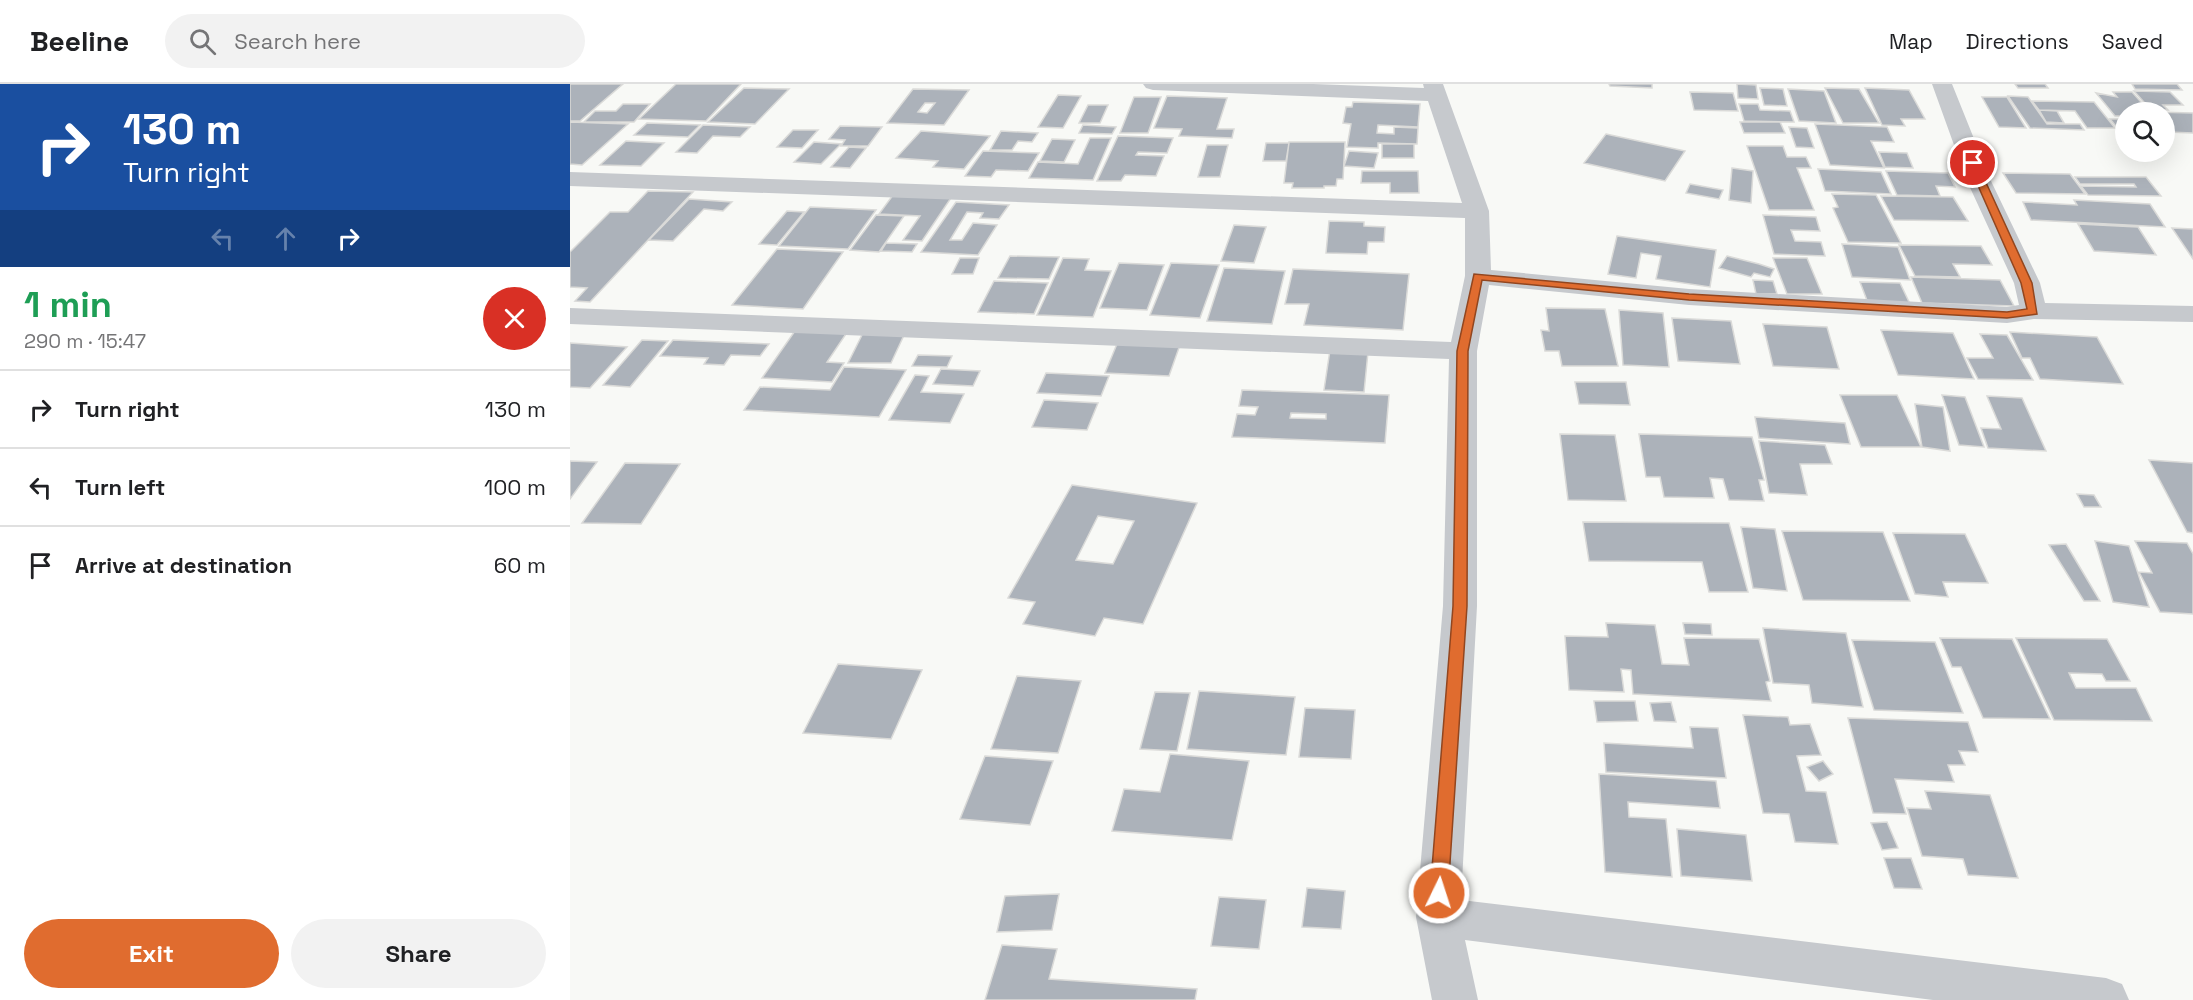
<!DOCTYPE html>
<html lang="en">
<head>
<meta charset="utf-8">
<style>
	:root { --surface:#fff; --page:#f2f2f2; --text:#202124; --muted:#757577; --line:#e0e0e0; --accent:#e06c2f }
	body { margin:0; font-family:"Space Grotesk",sans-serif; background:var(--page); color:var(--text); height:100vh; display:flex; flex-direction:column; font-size:22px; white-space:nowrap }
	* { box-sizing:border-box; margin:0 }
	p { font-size:20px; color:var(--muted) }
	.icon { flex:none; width:33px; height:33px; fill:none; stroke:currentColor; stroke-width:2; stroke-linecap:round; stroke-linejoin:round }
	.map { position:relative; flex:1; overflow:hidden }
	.details { display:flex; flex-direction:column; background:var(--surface); width:570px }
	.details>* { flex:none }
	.guide { background:#1a4fa0; color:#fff; overflow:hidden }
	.controls { position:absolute; left:1545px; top:18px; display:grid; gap:12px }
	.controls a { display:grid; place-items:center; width:60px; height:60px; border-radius:50%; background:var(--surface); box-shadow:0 6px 24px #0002; font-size:30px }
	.pin { position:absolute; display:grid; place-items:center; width:51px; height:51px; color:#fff; margin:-26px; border:3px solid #fff; border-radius:50%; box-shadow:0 2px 6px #0007 }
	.me { position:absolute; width:66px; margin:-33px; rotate:4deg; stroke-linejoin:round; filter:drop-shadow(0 0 4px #0008) }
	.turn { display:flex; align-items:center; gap:21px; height:126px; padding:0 24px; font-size:27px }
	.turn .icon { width:78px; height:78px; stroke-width:2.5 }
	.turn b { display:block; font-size:42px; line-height:51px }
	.lanes { display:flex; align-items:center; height:57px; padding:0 24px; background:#0003; justify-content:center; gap:30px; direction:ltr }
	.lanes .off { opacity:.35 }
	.round { display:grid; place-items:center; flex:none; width:63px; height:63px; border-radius:32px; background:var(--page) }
	.overview { display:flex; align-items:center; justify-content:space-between; height:102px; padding:0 24px }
	h1 { font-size:36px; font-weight:700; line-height:45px; color:#1e9e55 }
	.button { display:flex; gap:12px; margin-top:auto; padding:12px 24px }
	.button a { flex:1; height:69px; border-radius:36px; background:var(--accent); color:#fff; font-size:24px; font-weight:700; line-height:69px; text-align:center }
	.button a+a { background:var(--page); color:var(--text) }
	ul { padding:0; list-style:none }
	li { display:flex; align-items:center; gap:18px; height:78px; padding:0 24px; border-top:2px solid var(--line) }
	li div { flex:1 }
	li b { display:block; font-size:22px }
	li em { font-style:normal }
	header { display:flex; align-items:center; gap:36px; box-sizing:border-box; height:84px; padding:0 30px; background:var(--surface); border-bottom:2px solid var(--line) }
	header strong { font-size:28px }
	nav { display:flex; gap:33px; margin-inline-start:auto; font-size:21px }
	.search { width:420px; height:54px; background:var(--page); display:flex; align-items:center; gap:15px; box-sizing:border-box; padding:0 21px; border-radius:33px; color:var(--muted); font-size:22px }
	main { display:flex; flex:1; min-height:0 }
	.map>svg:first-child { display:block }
	.building { fill:#acb2ba; stroke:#dadad8; stroke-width:1.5; fill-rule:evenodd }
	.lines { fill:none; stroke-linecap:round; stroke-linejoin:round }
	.minor { fill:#c6c9cd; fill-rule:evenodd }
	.route { fill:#e06c2f; stroke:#92461f; stroke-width:1.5 }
</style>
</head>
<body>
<header>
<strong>Beeline</strong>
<div class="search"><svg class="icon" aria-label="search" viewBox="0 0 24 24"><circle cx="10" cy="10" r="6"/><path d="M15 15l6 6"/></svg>Search here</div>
<nav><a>Map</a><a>Directions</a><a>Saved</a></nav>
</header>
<main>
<section class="details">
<div class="guide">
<div class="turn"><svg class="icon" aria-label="right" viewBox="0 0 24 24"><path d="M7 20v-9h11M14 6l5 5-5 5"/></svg><div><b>130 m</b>Turn right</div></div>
<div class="lanes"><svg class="icon off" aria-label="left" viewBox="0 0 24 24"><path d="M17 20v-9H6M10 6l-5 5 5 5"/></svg><svg class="icon off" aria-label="ahead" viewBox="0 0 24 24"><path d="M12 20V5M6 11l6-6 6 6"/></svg><svg class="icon" aria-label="right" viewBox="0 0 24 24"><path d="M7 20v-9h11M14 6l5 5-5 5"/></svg></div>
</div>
<div class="overview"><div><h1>1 min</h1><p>290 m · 15:47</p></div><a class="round" style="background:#d93025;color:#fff"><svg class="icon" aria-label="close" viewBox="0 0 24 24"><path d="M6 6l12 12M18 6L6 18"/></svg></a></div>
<ul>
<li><svg class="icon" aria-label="right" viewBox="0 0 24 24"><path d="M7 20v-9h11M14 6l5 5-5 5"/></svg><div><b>Turn right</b></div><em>130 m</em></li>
<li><svg class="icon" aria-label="left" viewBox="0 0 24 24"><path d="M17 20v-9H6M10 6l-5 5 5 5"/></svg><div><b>Turn left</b></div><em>100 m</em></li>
<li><svg class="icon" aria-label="arrive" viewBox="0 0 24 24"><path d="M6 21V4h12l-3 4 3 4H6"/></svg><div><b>Arrive at destination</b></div><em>60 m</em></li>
</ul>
<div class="button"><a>Exit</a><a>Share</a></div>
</section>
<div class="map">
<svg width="1623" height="916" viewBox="0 0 1623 916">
	<rect width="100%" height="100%" fill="#f8f9f6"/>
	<path class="building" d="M0,0h53l-43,37h-10z
		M106,0h65l-35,37 -67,-2z
		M1039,0h43v4l-42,-2z
		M1167,0l19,1 2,14 -20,-1z
		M1445,0h30l3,4h-30z
		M1562,0h45l5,6 -47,-1z
		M174,4l45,1 -34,35 -47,-2z
		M1190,4l23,1 4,17 -23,-1z
		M1255,4l34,1 20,34h-36z
		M1295,4l44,2 16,29h-24l4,7 -23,-1z
		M343,5l56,1 -25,35 -57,-2zM355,19h10l-8,10 -9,-1z
		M1218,5l36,2 12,32 -37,-2z
		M1564,7l36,1 13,13h-20l5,5h-17z
		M1120,8l43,1 5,18 -44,-1z
		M1543,8h19l18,20h-24v19h-6l-10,-12h14l-2,-3h-7l-19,-23 21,4z
		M488,11l23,1 -18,32 -25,-1z
		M597,12l60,2 -10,31h17l-2,9 -53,-2 3,-7 -28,-1z
		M1438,12l20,1 19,27h33l4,6 -54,-2z
		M564,13h27l-13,36h-28z
		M1412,13h25l19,31 -27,-1z
		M1462,17l62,1 21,26h-28l-12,-17 -36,-1z
		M783,18l67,2 -2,23 -40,-2 -1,8 17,1v-7l24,1 -1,16 -39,-1v5l-31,-1 4,-23 -8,-1 3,-16h6z
		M53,20h27l-16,18h-50l11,-11h21z
		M1169,20h19l2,6 30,1 4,11 -50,-1z
		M518,21h20l-8,18h-21z
		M1469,26l18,1 7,12 -18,-1z
		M1582,28l41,1v20l-25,-1 -4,-4v-16z
		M0,38l58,2 -46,41 -12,-1z
		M1170,38h40l5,11h-41z
		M77,39l53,2 -12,12 -54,-2z
		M1245,40l72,3 7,15 -23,-1 13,27 -54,-3z
		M133,41l47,2 -10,10 -27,-1 -16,17 -21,-1z
		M513,41l33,2 -4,7 -33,-1z
		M270,42l42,1 -14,19h-27l4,-6 -16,-1z
		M1219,43l18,1 7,20 -18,-1z
		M223,46h25l-16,18 -25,-1z
		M351,47l69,5 -26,33 -31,-2 5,-6 -42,-3z
		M431,47l37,2 -6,9 -14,-1 -6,9h-22z
		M1036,50l79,17 -20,30 -81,-18z
		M548,52l55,2 -6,15 -29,-1 -2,3 28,1 -8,20 -31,-1 -4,6h-24z
		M520,54h21l-18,42 -64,-2 9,-16 40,2z
		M482,55l23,1 -11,22 -24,-1z
		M56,57l38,2 -23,23 -41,-1z
		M244,58l27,2 -20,20 -27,-2z
		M719,58h56l-2,37h-6l-1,7h-12v2h-32l1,-5h-9z
		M696,59h23l-3,18h-23z
		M812,60h32v14h-32z
		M637,61h21l-8,32h-22z
		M1177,62h36l4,11h19l5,11h-14l17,42h-45z
		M279,63l17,1 -16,20 -19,-1z
		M413,67l56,2 -11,18 -32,-1 -5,7 -26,-1z
		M779,67l29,2 -4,15 -30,-2z
		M1309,68l28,1 6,15 -28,-1z
		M1162,84l21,3 -2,32 -22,-3z
		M1248,85l63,3 10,22 -66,-3z
		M792,87h56l1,22h-29v-10h-29z
		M1316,87l62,2 7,14 -19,-1 4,10 -43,-1z
		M1433,89l67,1 15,20 -69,-1z
		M1505,93h71l15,19 -73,-1 -7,-9 55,1 -2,-3h-54z
		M1120,100l33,6 -4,9 -33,-6z
		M78,107l45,1 -103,110 -15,-1 12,-13 -17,-1v-35l40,-40h18z
		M1262,110l44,1 25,48 -53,-1 -15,-34 5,-1z
		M323,111l58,3 -29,43 -19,-1 17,-24 -41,-2z
		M1311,112l72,1 15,24 -74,-1z
		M119,115l43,3 -9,9 -19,-2 -31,32 -24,-1z
		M1504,116l76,4 15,23 -134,-7 -8,-18 54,3z
		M386,118l53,3 -10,14 -19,-1 3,-5 -16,-1 -17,28h12l11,-17 24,2 -19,30 -57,-3z
		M240,123l66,3 -28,39 -69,-3z
		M217,127l17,1 -27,33 -18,-1z
		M306,131l28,1 -25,36 -29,-2z
		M1193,131l53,2 4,14 -29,-1 4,11 26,1 4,14 -51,-2z
		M759,137l35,1v4l21,1 -1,15h-16l-1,12 -41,-1z
		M1508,140l60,3 18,28 -62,-4z
		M664,141l32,2 -12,36 -33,-2z
		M1602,144l21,1v30z
		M1047,152l99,14 -6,37 -54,-8 5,-23 -20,-3 -5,25 -28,-4z
		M316,159l31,1 -5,8 -31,-1z
		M1272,160l56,3 12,33 -58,-3z
		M1329,161l82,1 11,19 -39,-1 7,13 -45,-1z
		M207,165l66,3 -40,57 -71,-4z
		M440,172l49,1 -10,22 -51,-1z
		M1157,172l32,8 15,5 -4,8 -16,-4 -3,4 -32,-9z
		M390,174h19l-6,16h-21z
		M493,174l26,1 -4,11 26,1 -18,46 -56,-2z
		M1203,174h34l15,36h-35z
		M549,179l45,2 -17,45 -47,-2z
		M601,179l48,2 -19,53 -50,-3z
		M654,184l61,3 -13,53 -65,-3z
		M723,185l116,5 -6,56 -99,-5 5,-21h-24z
		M1341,193l89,3 14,26 -92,-3z
		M1183,196l20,1 4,13h-21z
		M424,197l54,2 -14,31 -56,-2z
		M1290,198l40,1 10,21 -42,-1z
		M976,224l59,1 13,57h-56l-3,-15h-14l-4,-21 8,1z
		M1049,226l44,3 6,54 -46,-2z
		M1102,234l59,3 9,43 -62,-3z
		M1193,240l64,3 12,42 -66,-3z
		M227,244l51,3 -21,31 17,1 -12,19 -70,-4z
		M1311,246l72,3 21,46 -76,-4z
		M1440,248l87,5 26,47 -83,-5 -10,-21h-8z
		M293,249h42l-14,30h-43z
		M1410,250l27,1 26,45 -55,-1 -11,-21h26z
		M549,255l62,3 -12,34 -64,-3z
		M72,256l26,1 -38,46 -27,-2z
		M103,256l96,4 -9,12 -29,-1 -7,10 -20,-1 4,-6 -48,-2z
		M0,259l57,4 -37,41 -20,-1z
		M760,266l38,2 -4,40 -40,-2z
		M348,271l34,1 -5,11 -35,-1z
		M274,283l62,3 -27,47 -135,-7 16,-23 70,3z
		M371,285l39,2 -7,15 -40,-2z
		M476,289l63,3 -8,20 -64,-3z
		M345,291l14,1 -8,16 43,2 -14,29 -61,-3z
		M1005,298h51l4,23 -51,-1z
		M672,306l147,5 -4,48 -153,-6 5,-23 18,1 3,-8 -19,-1zM721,329l35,1v5l-36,-1z
		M1270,311h57l24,52h-60z
		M1372,311l23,2 19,50 -25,-2z
		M1417,312l35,2 24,53 -58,-3 -7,-20 20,1z
		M474,316l54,3 -11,27 -55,-3z
		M1345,320l28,3 7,44 -28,-4z
		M1185,333l90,6 5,21 -91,-6z
		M990,350l55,1 11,66 -58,-1z
		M1069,350l113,3 12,43h-5l5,21 -35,-1 -6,-21 -13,-1 4,20 -50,-1 -4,-20h-14z
		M1189,357l66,4 7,19h-32l7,31 -38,-2z
		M1579,376l44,3v70l-6,-1z
		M0,377l27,1 -27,37z
		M55,379l55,1 -39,60 -59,-1z
		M502,401l125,18 -54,121 -39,-6 -9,18 -72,-12 12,-22 -27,-4zM528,432l36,5 -21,43 -37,-4z
		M1507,410l17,1 7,12h-17z
		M1013,438l146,1 19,69h-39l-7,-30 -113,-1z
		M1171,443l34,2 12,62 -34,-3z
		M1212,447l101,1 27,69 -107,-1z
		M1323,449l72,1 23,49 -45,-1 5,15 -33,-3z
		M1525,457l34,5 20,61 -36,-5z
		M1565,457l52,2 6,11v60l-33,-2 -21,-40 13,1z
		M1496,460l34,57h-16l-35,-56z
		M1036,539l49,2 7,39 27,1 -5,-27 75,1 11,42 -4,1 5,19 -138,-7 -2,-24 -10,-1 3,23 -55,-2 -4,-54 43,1z
		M1113,539l28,1 1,11 -27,-1z
		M1193,544l83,5 17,74 -51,-4 -3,-18 -36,-2z
		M1370,554l72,1 38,80 -67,-1 -22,-51h-9z
		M1446,554l91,1 23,42h-24l-4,-7 -33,-1 7,15h60l16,33 -98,-1z
		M1282,556l83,2 28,71 -89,-3z
		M268,580l84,6 -31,69 -88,-6z
		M447,592l64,5 -23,72 -67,-4z
		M629,607l96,6 -9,58 -99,-6z
		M585,608l35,1 -13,58 -37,-2z
		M1024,617h41l3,20 -41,1z
		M1101,618l5,20 -22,-1 -4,-18z
		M735,624l50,2 -4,49 -52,-2z
		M1173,631l45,2 2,8 20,-1 11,31 -24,1 9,35 20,1 12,52 -43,-2 -6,-28 -26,-1z
		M1278,634l120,4 10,30 -19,-1 6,14h-17l6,17 -59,-3 11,35 -33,-1z
		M1120,643l28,1 8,50 -120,-6 -2,-29 89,5z
		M600,670l79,7 -17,79 -120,-9 12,-42 36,3z
		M415,672l68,5 -23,64 -70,-6z
		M1253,677l10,13 -14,7 -12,-14z
		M1029,690l117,7 4,27 -92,-6 1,15 37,2 6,58 -67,-5z
		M1355,707l65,4 28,83 -50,-3 -5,-16 -41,-3 -15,-48 24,1z
		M1317,738l11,26 -16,2 -11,-27z
		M1107,745l69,6 6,46 -71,-5z
		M1314,774h27l11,31 -28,-1z
		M737,804l38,3 -4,38 -39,-2z
		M489,810l-7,36 -55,2 8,-36z
		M649,813l47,3 -7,49 -48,-3z
		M432,861l55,4 -8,30 148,10 -2,11h-210z"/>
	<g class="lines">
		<path class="minor" d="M573,0h170l111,4 -1,-4h20l46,127 2,59 198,19 318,18 12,-2 -5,-22 -47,-102 -35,-97h20l39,97 49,102 5,20 148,3v16l-159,-3 -27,4 -318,-18 -200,-20 -12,66v255l-16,294 645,78 16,6 7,16h-196l-468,-60 13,60h-46l-16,-83 27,-311 6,-247 -879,-35v-16l881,34 14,-66v-58l-895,-32v-14l892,31 -34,-102 -275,-11 -7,-2z"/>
	</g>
	<path class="route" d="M1403,76l4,3 55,120 5,31 -30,4 -318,-18 -207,-20 -14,71 -1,255 -19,287 -3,5 -6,3 -6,-3 -3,-5 23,-287 4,-255 17,-77 215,20 318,18 20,-3 -6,-26 -53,-120z"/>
</svg>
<div class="controls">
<a><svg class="icon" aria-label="search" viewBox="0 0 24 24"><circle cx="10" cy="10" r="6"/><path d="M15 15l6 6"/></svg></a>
</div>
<div class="pin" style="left:1403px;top:79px;background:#d93025"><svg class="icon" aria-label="arrive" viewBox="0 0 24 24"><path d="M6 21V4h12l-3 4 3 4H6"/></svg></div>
<svg class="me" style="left:869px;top:809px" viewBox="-20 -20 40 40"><circle r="17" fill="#e06c2f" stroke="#fff" stroke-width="3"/><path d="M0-11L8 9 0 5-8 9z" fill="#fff"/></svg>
</div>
</main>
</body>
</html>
